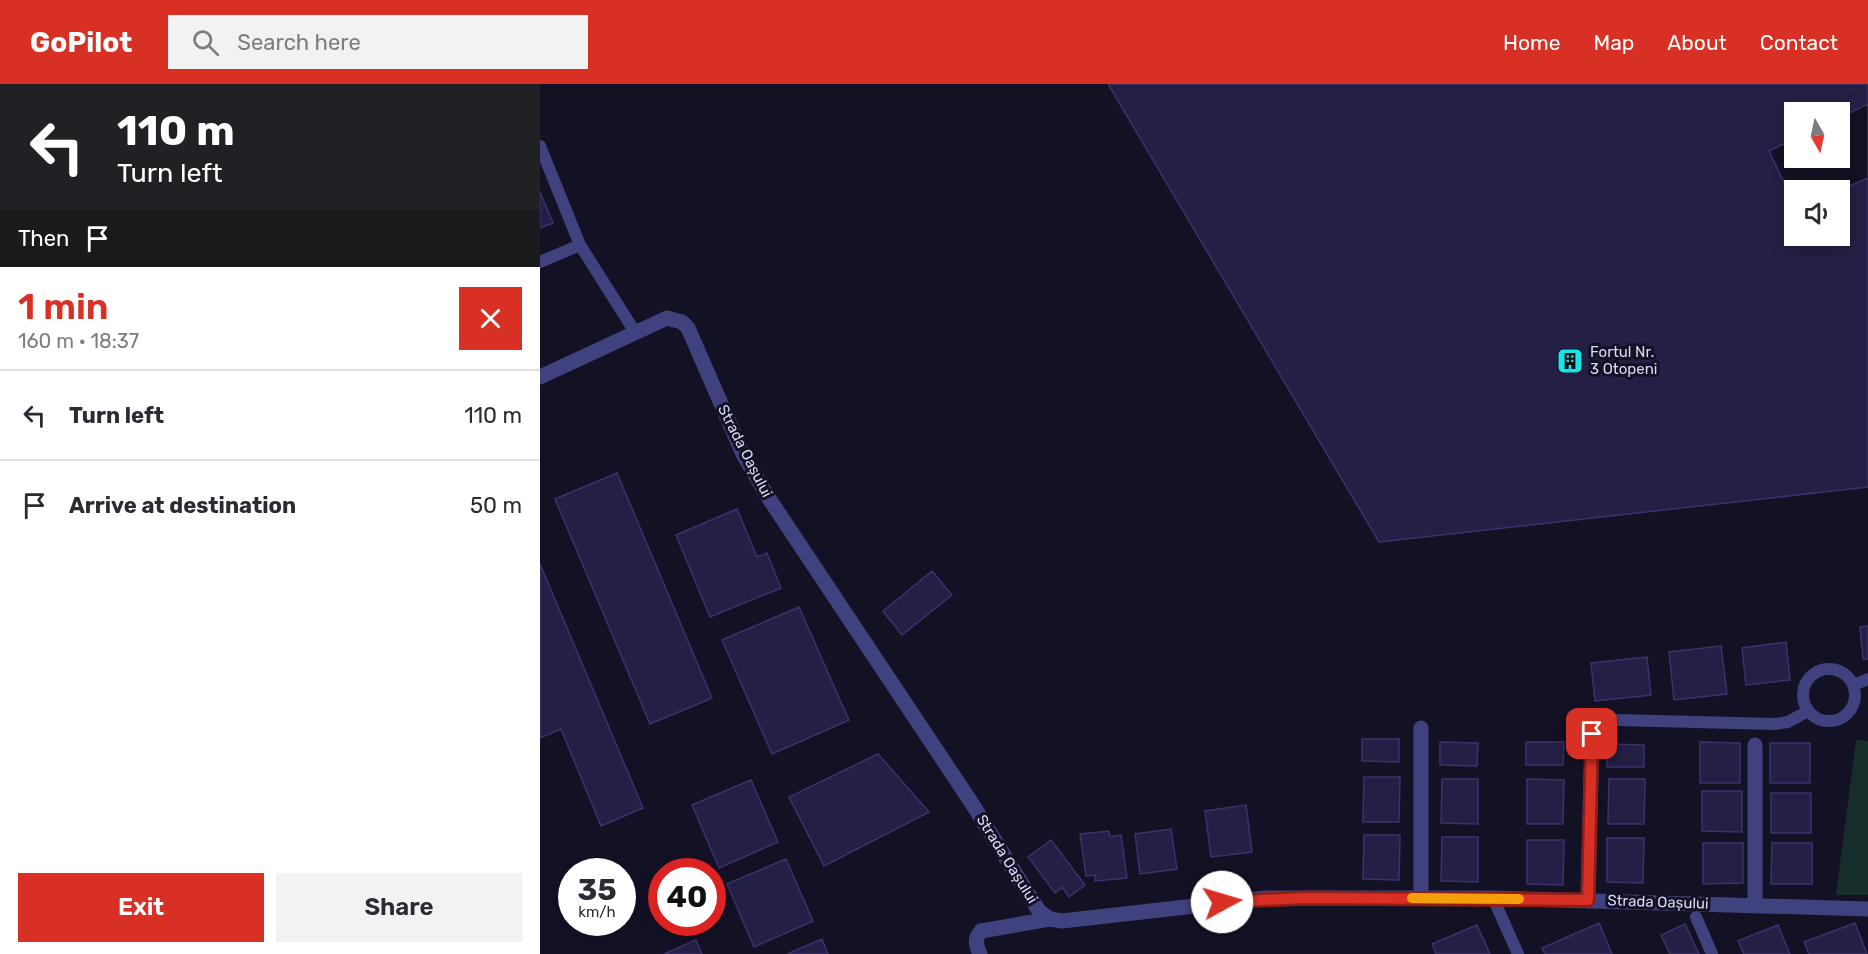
<!DOCTYPE html>
<html lang="en">
<head>
<meta charset="utf-8">
<style>
	:root { --surface:#fff; --page:#f2f2f3; --text:#2b2b33; --muted:#7c7c81; --line:#e1e1e2; --accent:#d93025 }
	body { margin:0; font-family:Rubik,sans-serif; background:var(--page); color:var(--text); height:100vh; display:flex; flex-direction:column; font-size:22px; white-space:nowrap }
	* { box-sizing:border-box; margin:0 }
	p { font-size:20px; color:var(--muted) }
	.icon { flex:none; width:33px; height:33px; fill:none; stroke:currentColor; stroke-width:2; stroke-linecap:round; stroke-linejoin:round }
	.map { position:relative; flex:1; overflow:hidden }
	.drawer { display:flex; flex-direction:column; background:var(--surface); width:540px }
	.drawer>* { flex:none }
	.guide { background:#202124; color:#fff; overflow:hidden }
	.needle { width:39px; rotate:171deg }
	.fabs { position:absolute; left:1244px; top:18px; display:grid; gap:12px }
	.fabs a { display:grid; place-items:center; width:66px; height:66px; border-radius:0px; background:var(--surface); box-shadow:0 3px 15px #0003; font-size:30px }
	.speed { position:absolute; left:18px; top:774px; display:flex; gap:12px; font-size:30px; font-weight:700; text-align:center }
	.speed>* { display:grid; place-content:center; width:78px; height:78px; border-radius:50%; background:var(--surface); box-shadow:0 3px 15px #0003; line-height:1 }
	.speed small { font-size:15px; font-weight:400 }
	.speed .limit { border:9px solid #d22; background:#fff; color:#111 }
	.pin { position:absolute; display:grid; place-items:center; width:51px; height:51px; color:#fff; margin:-26px; border-radius:12px; box-shadow:0 3px 9px #0006 }
	.me { position:absolute; width:66px; margin:-33px; rotate:84deg; stroke-linejoin:round; filter:drop-shadow(0 0 4px #0008) }
	.turn { display:flex; align-items:center; gap:21px; height:126px; padding:0 18px; font-size:27px }
	.turn .icon { width:78px; height:78px; stroke-width:2.5 }
	.turn b { display:block; font-size:42px; line-height:51px }
	.then { display:flex; align-items:center; height:57px; padding:0 18px; background:#0003; gap:12px; font-size:22px }
	.round { display:grid; place-items:center; flex:none; width:63px; height:63px; border-radius:0px; background:var(--page) }
	.summary { display:flex; align-items:center; justify-content:space-between; height:102px; padding:0 18px }
	h1 { font-size:36px; font-weight:600; line-height:45px; color:var(--accent) }
	.primary-button { display:flex; gap:12px; margin-top:auto; padding:12px 18px }
	.primary-button a { flex:1; height:69px; border-radius:0px; background:var(--accent); color:#fff; font-size:24px; font-weight:600; line-height:69px; text-align:center }
	.primary-button a+a { background:var(--page); color:var(--text) }
	ul { padding:0; list-style:none }
	li { display:flex; align-items:center; gap:18px; height:90px; padding:0 18px; border-top:2px solid var(--line) }
	li div { flex:1 }
	li b { display:block; font-size:22px }
	li em { font-style:normal }
	header { display:flex; align-items:center; gap:36px; box-sizing:border-box; height:84px; padding:0 30px; background:var(--accent); color:#fff }
	header strong { font-size:28px }
	nav { display:flex; gap:33px; margin-inline-start:auto; font-size:21px }
	.search { width:420px; height:54px; background:var(--page); display:flex; align-items:center; gap:15px; box-sizing:border-box; padding:0 21px; border-radius:0px; color:var(--muted); font-size:22px }
	main { display:flex; flex:1; min-height:0 }
	.map>svg:first-child { display:block }
	.green { fill:#152e2b }
	.building { fill:#241f44; stroke:#3a336d; stroke-width:1.5; fill-rule:evenodd }
	.lines { fill:none; stroke-linecap:round; stroke-linejoin:round }
	.service { stroke:#40427f; stroke-width:12 }
	.minor { stroke:#40427f; stroke-width:15 }
	.tertiary { stroke:#40427f; stroke-width:15 }
	.route-casing { stroke:#8d1f18; stroke-width:15 }
	.route { stroke:#d93025; stroke-width:10 }
	.slow { stroke:#f59e0b; stroke-width:10 }
	.labels { text-anchor:middle; stroke-width:6; stroke-linejoin:round; paint-order:stroke }
	.poi-label { font-size:15px; fill:#d9d8fb; stroke:#131124; text-anchor:start }
	.street-label { font-size:15px; fill:#d9d8fb; stroke:#131124 }
</style>
</head>
<body>
<header>
<strong>GoPilot</strong>
<div class="search"><svg class="icon" aria-label="search" viewBox="0 0 24 24"><circle cx="10" cy="10" r="6"/><path d="M15 15l6 6"/></svg>Search here</div>
<nav><a>Home</a><a>Map</a><a>About</a><a>Contact</a></nav>
</header>
<main>
<section class="drawer">
<div class="guide">
<div class="turn"><svg class="icon" aria-label="left" viewBox="0 0 24 24"><path d="M17 20v-9H6M10 6l-5 5 5 5"/></svg><div><b>110 m</b>Turn left</div></div>
<div class="then">Then<svg class="icon" aria-label="arrive" viewBox="0 0 24 24"><path d="M6 21V4h12l-3 4 3 4H6"/></svg></div>
</div>
<div class="summary"><div><h1>1 min</h1><p>160 m · 18:37</p></div><a class="round" style="background:#d93025;color:#fff"><svg class="icon" aria-label="close" viewBox="0 0 24 24"><path d="M6 6l12 12M18 6L6 18"/></svg></a></div>
<ul>
<li><svg class="icon" aria-label="left" viewBox="0 0 24 24"><path d="M17 20v-9H6M10 6l-5 5 5 5"/></svg><div><b>Turn left</b></div><em>110 m</em></li>
<li><svg class="icon" aria-label="arrive" viewBox="0 0 24 24"><path d="M6 21V4h12l-3 4 3 4H6"/></svg><div><b>Arrive at destination</b></div><em>50 m</em></li>
</ul>
<div class="primary-button"><a>Exit</a><a>Share</a></div>
</section>
<div class="map">
<svg width="1328" height="870" viewBox="0 0 1328 870">
	<rect width="100%" height="100%" fill="#131124"/>
	<path class="green" d="M1316,656l12,1v154h-32z"/>
	<path class="building" d="M568,0h760v403l-489,55zM1254,28h45v46h-45zM1254,106h45v46h-45z
		M1328,20v74l-29,13 -45,-1v13l-25,-52 25,-12v19h45v-40z
		M0,108l13,31 -13,5z
		M77,389l95,225 -62,26 -95,-225z
		M197,425l20,48 10,-4 14,35 -71,29 -34,-82z
		M0,480l103,244 -42,18 -40,-97 -21,9z
		M392,487l20,24 -50,40 -19,-24z
		M259,523l50,113 -77,34 -50,-114z
		M1328,542v33h-5l-3,-32z
		M1246,558l4,38 -44,5 -4,-37z
		M1181,562l6,48 -53,6 -5,-48z
		M1107,573l4,38 -56,6 -4,-38z
		M822,655h37v23l-37,-1z
		M900,658l38,1 -1,23 -37,-1z
		M986,658h38l-1,23h-37z
		M1160,658l40,1v40h-40z
		M1230,659h40v40h-40z
		M1067,660l37,1v22h-37z
		M338,670l51,58 -105,54 -35,-69z
		M824,693h36l-1,45h-36z
		M902,695h36v45l-37,-1z
		M987,695l37,1 -1,44h-36z
		M1069,695h36l-1,45h-36z
		M211,696l27,62 -59,26 -27,-63z
		M1162,707h40v41l-40,-1z
		M1231,709h40v40h-40z
		M706,721l6,47 -41,5 -6,-46z
		M631,745l6,40 -37,5 -5,-40z
		M569,747l1,6 11,-2 6,43 -32,3v-6l-9,1 -6,-42z
		M824,751h36l-1,45 -36,-1z
		M902,753h36v45l-37,-1z
		M1067,754h37l-1,45 -36,-1z
		M511,756l34,45 -16,12 -7,-10 -7,6 -27,-36z
		M987,756h37l-1,45 -36,-1z
		M1163,759h40v40l-40,1z
		M1232,759h40v41h-41z
		M246,775l27,62 -59,26 -27,-63z
		M1059,839l13,31h-67l-3,-6z
		M1315,839l12,31h-58l-5,-12z
		M1145,840l14,30h-29l-9,-19z
		M937,841l13,29h-54l-4,-10z
		M1238,841l12,29h-46l-6,-13z
		M282,855l6,15h-41z
		M156,856l6,14h-38z"/>
	<g class="lines">
		<path class="service" d="M0,62l40,99 55,87
			M0,178l40,-17
			M1263 611a26 26 0 1 1 52 0a26 26 0 1 1-52 0Z
			M1313,601l15,-6
			M1036,635l199,5 13,-2 20,-11
			M953,814l25,56
			M1156,833l16,37"/>
		<path class="minor" d="M1215,661v161
			M881,814v-170
			M1048,816l4,-166
			M440,870c-4,-9 -6,-15 1,-23l69,-12"/>
		<path class="tertiary" d="M0,293l127,-59 15,4 6,6 55,126 25,43 203,305 68,109 11,8 12,2 204,-23h227l375,11"/>
	</g>
	<g class="lines">
		<g class="route-casing">
			<path id="route" d="M682,818l83,-4 283,2 4,-166"/>
		</g>
		<use href="#route" class="route"/>
		<path class="slow" d="M872,814l107,1"/>
	</g>
	<defs>
		<g id="building-square" transform="scale(1.35)"><rect x="-9" y="-9" width="18" height="18" rx="4" fill="#15e4ea" stroke="#131124"/><path d="M-4-6H4V6H1V3H-1V6H-4ZM-2.5-4.3h1.7v1.8h-1.7ZM.8-4.3h1.7v1.8H.8ZM-2.5-1h1.7V.8h-1.7ZM.8-1h1.7V.8H.8Z" fill="#111"/></g>
	</defs>
	<g fill-rule="evenodd">
		<use href="#building-square" x="1030" y="277"/>
	</g>
	<g class="labels">
		<g class="poi-label">
			<text x="1050" y="273">Fortul Nr.<tspan x="1050" dy="17">3 Otopeni</tspan></text>
		</g>
		<g class="street-label">
			<text transform="translate(205 367) rotate(63)" y="5">Strada Oașului</text>
			<text transform="translate(467 775) rotate(58)" y="5">Strada Oașului</text>
			<text transform="translate(1118 818) rotate(2)" y="5">Strada Oașului</text>
		</g>
	</g>
</svg>
<div class="fabs">
<a><svg class="needle" viewBox="-14 -14 28 28"><path d="M0-13l5 13h-10z" fill="#e53935"/><path d="M0 13l5-13h-10z" fill="#7c7c81"/></svg></a>
<a><svg class="icon" aria-label="sound" viewBox="0 0 24 24"><path d="M4 9h4l5-4v14l-5-4H4zM17 9q2 3 0 6"/></svg></a>
</div>
<div class="speed"><div>35<small>km/h</small></div><div class="limit">40</div></div>
<div class="pin" style="left:1052px;top:650px;background:#d93025"><svg class="icon" aria-label="arrive" viewBox="0 0 24 24"><path d="M6 21V4h12l-3 4 3 4H6"/></svg></div>
<svg class="me" style="left:682px;top:818px" viewBox="-20 -20 40 40"><circle r="19" fill="#fff"/><path d="M0-13L10 11 0 6-10 11z" fill="#d93025"/></svg>
</div>
</main>
</body>
</html>
